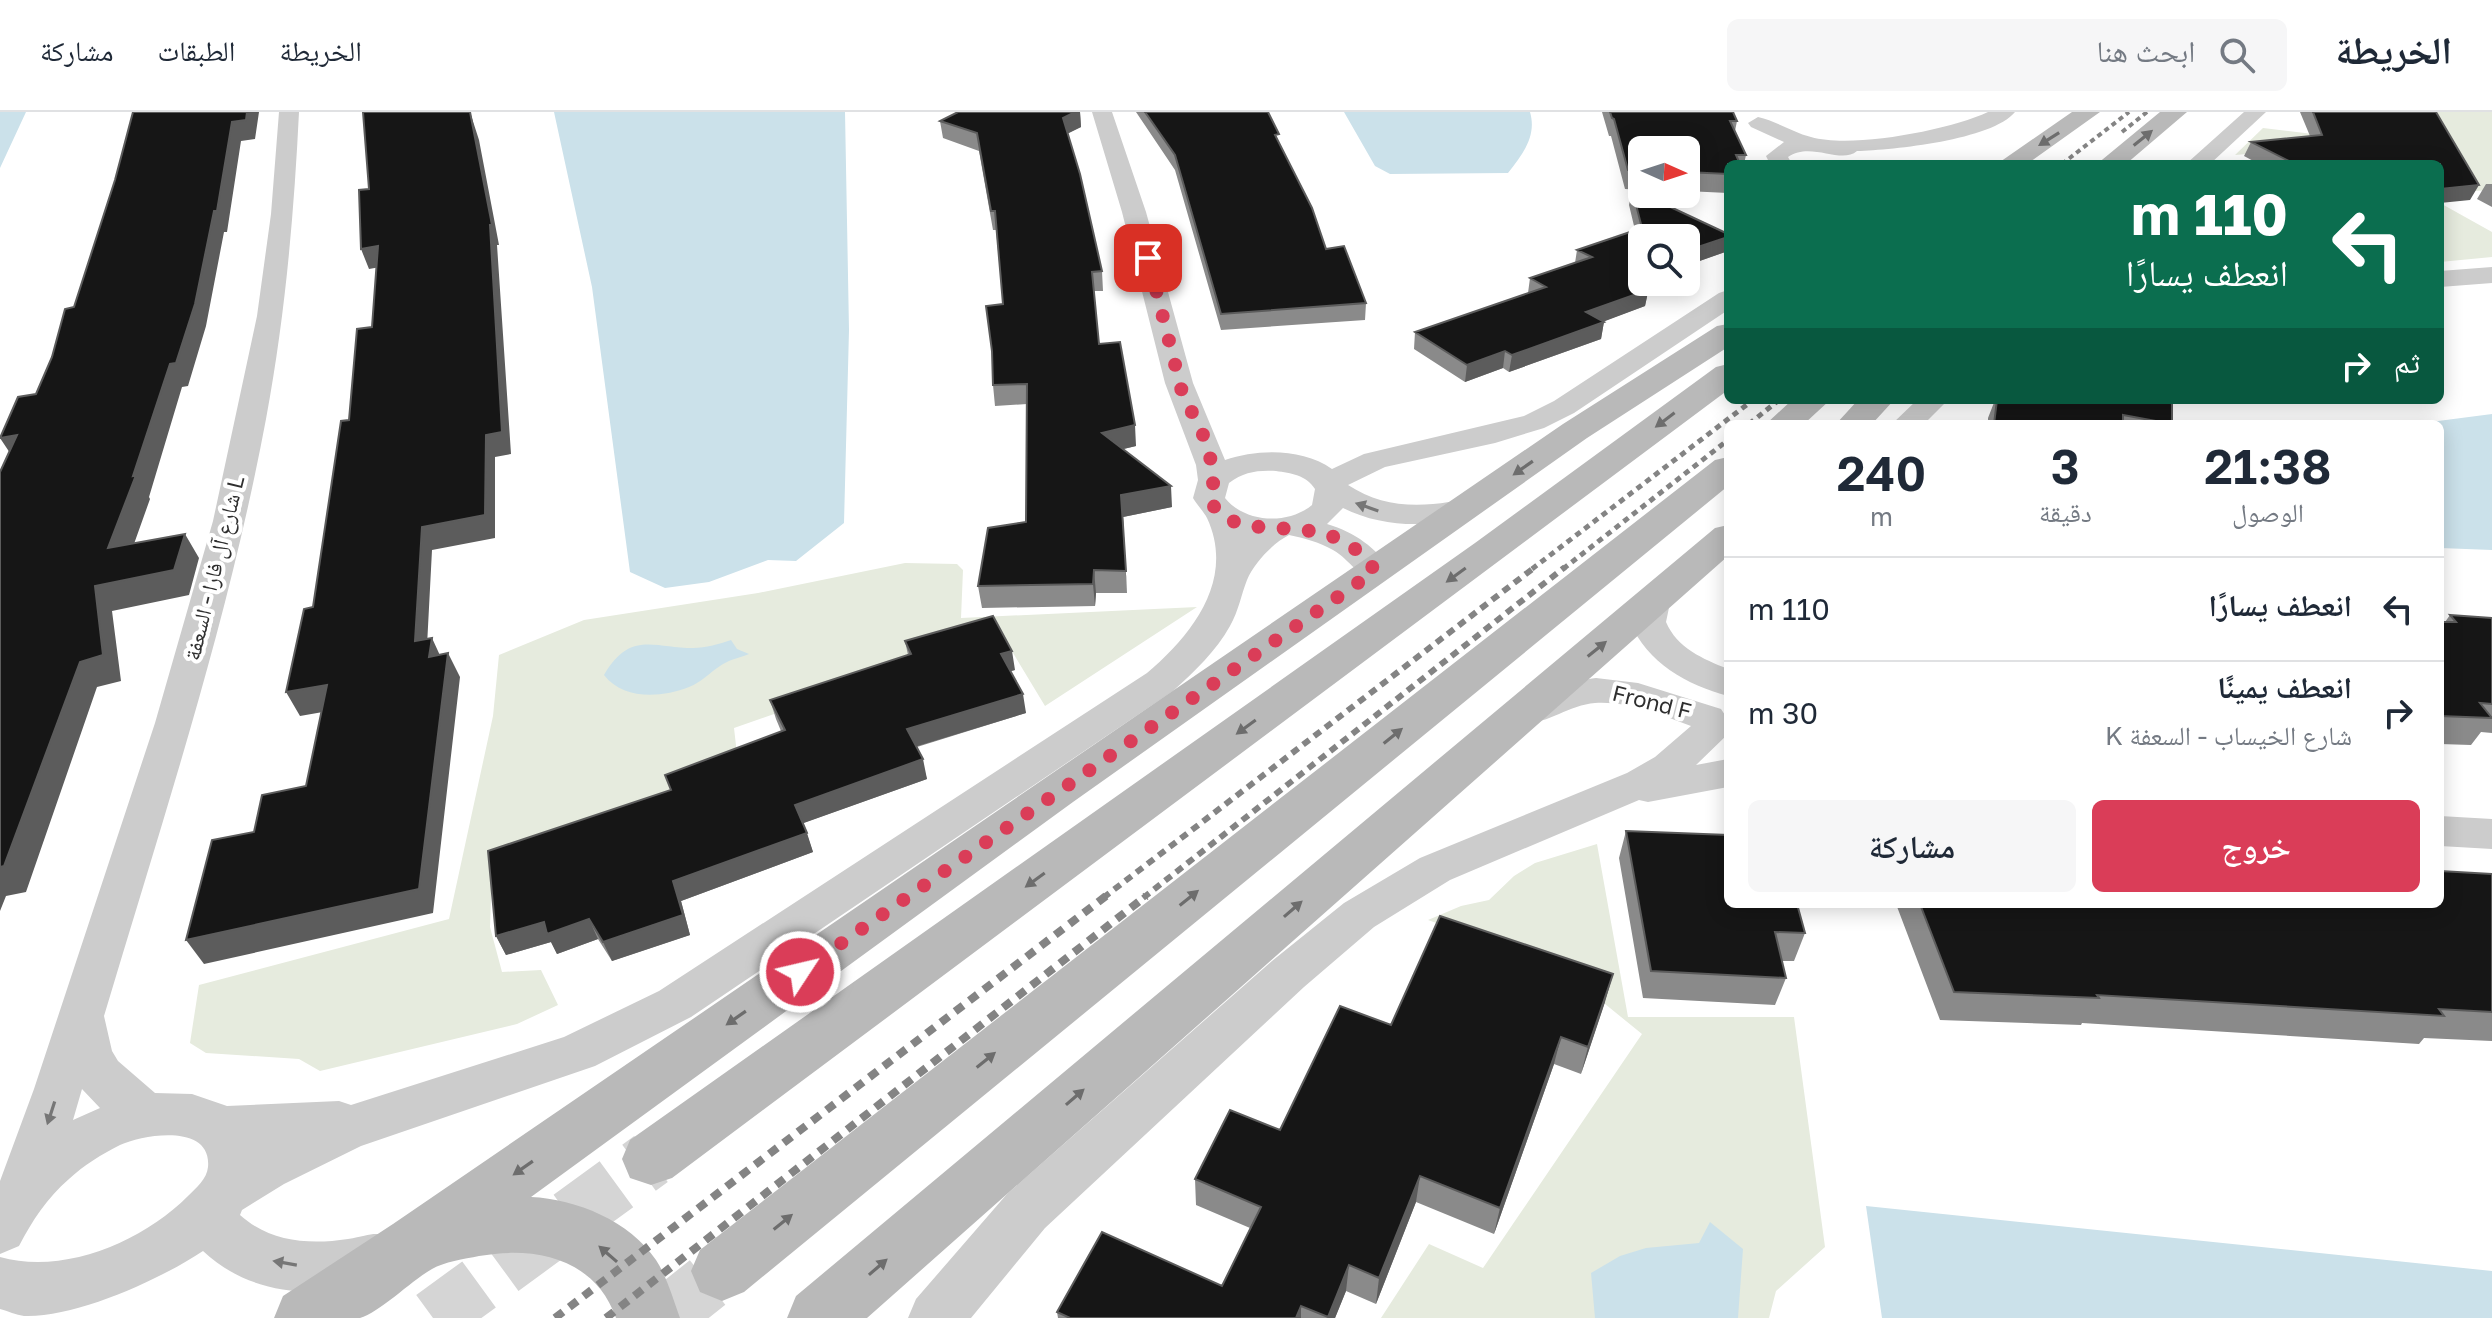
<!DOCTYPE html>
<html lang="ar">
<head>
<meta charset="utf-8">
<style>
	:root { --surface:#fff; --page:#f6f6f7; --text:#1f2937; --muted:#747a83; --line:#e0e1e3; --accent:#da3d58 }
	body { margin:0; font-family:"Golos Text","Noto Naskh Arabic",sans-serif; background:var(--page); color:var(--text); direction:rtl; height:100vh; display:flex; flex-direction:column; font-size:30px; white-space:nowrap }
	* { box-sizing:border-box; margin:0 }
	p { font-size:26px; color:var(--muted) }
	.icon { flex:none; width:44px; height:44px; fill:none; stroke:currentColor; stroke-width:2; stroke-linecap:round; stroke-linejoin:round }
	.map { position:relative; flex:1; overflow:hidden; direction:ltr }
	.drawer { position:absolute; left:1724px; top:308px; width:720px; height:488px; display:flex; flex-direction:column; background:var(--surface); border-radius:12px; box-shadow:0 4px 20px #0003; direction:rtl }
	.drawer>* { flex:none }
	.top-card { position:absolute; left:1724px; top:48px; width:720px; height:244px; border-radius:12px; box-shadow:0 4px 20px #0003; direction:rtl; background:#0b6e4f; color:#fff; overflow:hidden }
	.needle { width:52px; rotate:93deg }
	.fabs { position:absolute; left:1628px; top:24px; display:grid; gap:16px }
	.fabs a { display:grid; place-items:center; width:72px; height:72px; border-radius:12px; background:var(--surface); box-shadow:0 4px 20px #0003; font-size:40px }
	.pin { position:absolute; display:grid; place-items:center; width:68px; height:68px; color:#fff; margin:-34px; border-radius:16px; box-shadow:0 4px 12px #0006 }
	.me { position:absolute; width:88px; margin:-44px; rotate:55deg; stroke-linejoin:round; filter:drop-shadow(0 0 6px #0008) }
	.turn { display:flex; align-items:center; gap:28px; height:168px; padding:0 24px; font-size:36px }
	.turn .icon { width:104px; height:104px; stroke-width:2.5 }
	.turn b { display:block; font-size:56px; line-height:68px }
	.then { display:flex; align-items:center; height:76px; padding:0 24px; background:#0003; gap:16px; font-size:30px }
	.eta { display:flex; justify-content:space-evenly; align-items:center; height:136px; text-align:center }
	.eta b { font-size:48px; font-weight:600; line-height:56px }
	.primary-button { display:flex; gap:16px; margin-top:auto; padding:16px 24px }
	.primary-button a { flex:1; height:92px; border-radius:12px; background:var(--accent); color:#fff; font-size:32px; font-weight:600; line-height:92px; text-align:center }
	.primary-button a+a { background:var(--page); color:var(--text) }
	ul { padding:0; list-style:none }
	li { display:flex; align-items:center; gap:24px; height:104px; padding:0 24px; border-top:2px solid var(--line) }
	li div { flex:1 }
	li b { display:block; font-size:30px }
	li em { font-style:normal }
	header { display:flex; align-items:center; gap:48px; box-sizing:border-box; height:112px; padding:0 40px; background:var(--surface); border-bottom:2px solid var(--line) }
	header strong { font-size:38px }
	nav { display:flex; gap:44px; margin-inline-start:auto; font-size:28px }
	.search { width:560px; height:72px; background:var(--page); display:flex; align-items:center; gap:20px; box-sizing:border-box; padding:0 28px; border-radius:12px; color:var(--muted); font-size:30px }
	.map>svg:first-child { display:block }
	.green { fill:#e6ebde }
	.water { fill:#cbe1ea }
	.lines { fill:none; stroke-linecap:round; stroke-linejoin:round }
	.secondary-tunnel { stroke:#d5d5d5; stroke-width:57; stroke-dasharray:57 28; stroke-linecap:butt }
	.street { fill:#ccc; fill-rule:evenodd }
	.secondary { fill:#b9b9b9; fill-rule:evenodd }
	.rail-far3 { stroke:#848484; stroke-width:4; stroke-dasharray:5 4; stroke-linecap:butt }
	.rail-far2 { stroke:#848484; stroke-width:5; stroke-dasharray:6 5; stroke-linecap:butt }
	.rail-far1 { stroke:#848484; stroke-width:6; stroke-dasharray:8 6; stroke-linecap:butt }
	.rail { stroke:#848484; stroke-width:8; stroke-dasharray:10 8; stroke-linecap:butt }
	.wall { fill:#8a8a8a }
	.shaded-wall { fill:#5c5c5c }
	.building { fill:#161616; stroke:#5c5c5c; stroke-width:2 }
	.oneway { fill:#6d6d6d }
	.oneway2 { fill:#767676 }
	.route { stroke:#da3d58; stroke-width:14; stroke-dasharray:0 25.2 }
	.labels { text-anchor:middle; stroke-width:8; stroke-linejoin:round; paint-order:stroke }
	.street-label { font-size:22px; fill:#2f2f2f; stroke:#fff }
</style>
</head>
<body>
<header>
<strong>الخريطة</strong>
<div class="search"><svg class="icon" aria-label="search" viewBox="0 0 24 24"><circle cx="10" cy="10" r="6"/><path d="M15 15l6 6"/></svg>ابحث هنا</div>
<nav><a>الخريطة</a><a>الطبقات</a><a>مشاركة</a></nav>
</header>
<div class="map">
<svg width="2492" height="1206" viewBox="0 0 2492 1206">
	<rect width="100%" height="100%" fill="#fff"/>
	<path class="green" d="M2438,0h54v78l-52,3v-29l-123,-16 -82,7 28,-27 142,17z
		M2440,91l52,29v25l-52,5z
		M905,451l52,1 6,6 -2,48 236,-11 -152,99 -41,-68c-58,3 -107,18 -160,40l-2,12 -108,38 4,35 -246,107 -2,57 12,45 39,-2 17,35 -41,19 -197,47 -21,-12 -93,-6 -16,-10 9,-58 250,-66 44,-203 6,-61 85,-35 174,-27z
		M1597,732l31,173h166l31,230 -49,44 -7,27h-388l48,-74 54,24 159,-234 -80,-65 -134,-49 33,-14 28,-6 25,-24 21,-13z"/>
	<path class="water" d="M0,0h26l-26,56z
		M554,0h291l4,218 -5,193 -48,38 -28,-1 -59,22 -44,6 -35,-16 -38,-285z
		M1344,0h186c7,24 -7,42 -22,61l-118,1 -15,-8z
		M2492,302v136l-52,-2v-124h-25z
		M731,528l6,9 12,5c-10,4 -21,6 -29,12 -11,7 -18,16 -31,21 -28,11 -66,13 -85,-12 26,-45 50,-27 89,-27 13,0 26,-4 38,-8z
		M1866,1094l626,65v47h-610z
		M1710,1110l33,27 -5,69h-143l-4,-45 29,-17 26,-8 53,-5z"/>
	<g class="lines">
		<path class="secondary-tunnel" d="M433,1206l218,-159
			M663,1206l59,-47"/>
		<path class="street" d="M279,0h20c-5,103 -14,205 -33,307 -38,204 -103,399 -162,597l8,35 6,10 37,32 37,1 35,12 112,-5 12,4 213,-68 95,-46 488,-318c44,-37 89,-93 60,-155 -3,-6 -10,-13 -14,-20l5,-18 -2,-15 -31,-82 -43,-171 -30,-100h20l34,100 47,171 32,77c33,-11 77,-12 107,9l32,-15 160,-38 30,-15 165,-108 9,-3v20l-154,103 -30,15 -49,15 -110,24 -37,18c26,17 54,22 85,19 15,-1 28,-6 43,-2l5,7 -5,7c-44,11 -91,13 -133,-8l-16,16c29,9 48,23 65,47l-5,7c-27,7 -33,-16 -54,-28 -14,-8 -29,-12 -44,-15 -16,8 -35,28 -42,45 -6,15 -8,30 -17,46 -14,25 -35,45 -57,65l-482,326 -96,49 -234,80 -77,38 -42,26 -2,5c30,27 69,30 108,24 23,-4 27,-9 49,0l8,18 -8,18c-63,25 -141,26 -194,-24 -42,28 -127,67 -179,65 -8,-1 -16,-5 -24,-7v-52c64,18 142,-15 188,-61 8,-8 19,-17 20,-29 4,-44 -64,-33 -88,-22 -18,9 -36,20 -51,34 -22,19 -37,42 -50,67l-19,8v-73l34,-92 121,-366 58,-202 44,-205 14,-102zM1276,359c15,2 30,4 39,18l-3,16c-24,20 -67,18 -87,-7l4,-15c15,-11 28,-13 47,-12zM82,977l18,19 -27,12z
			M1988,0h27c-23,28 -122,38 -158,39 -16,14 -46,-10 -69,6l4,7h-22l-4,-8 18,-14 -33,-15 -3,-4 10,-6c18,4 34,15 53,20 41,12 138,-7 177,-25z
			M2244,0h22l-56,52h-24z
			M2492,155v16l-52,4v-16z
			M1917,288h31l-24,24h-32z
			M1653,480l12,3 5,8 -4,19c11,26 37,37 62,47v27c-41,-11 -81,-33 -98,-74l11,-27z
			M1596,566l42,5 83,26 6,9 1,16 -32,31 32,-6v28l-80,15 -9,-2 -189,80 -76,47 -70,60 -259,241 -74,90h-63l8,-19 91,-105 265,-233 72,-58 76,-45 207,-85 28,-16 36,-31c-30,-11 -62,-25 -96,-23 -29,2 -54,27 -82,19l-6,-9c16,-25 62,-31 89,-35z
			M2440,704l52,3v30l-52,-3z"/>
		<path class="secondary" d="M2072,0h28l-73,52h-30z
			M2160,0h27l-61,52h-29z
			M1728,212v23l-141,91 -514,364 -542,395c45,2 99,24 125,63 11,17 17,39 24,58h-64c-21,-60 -81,-72 -137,-62 -15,3 -35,6 -47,13 -20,11 -53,44 -72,49 -14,0 -68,0 -86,0l9,-22 110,-72 1170,-800 154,-98z
			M1728,252v26l-1056,788 -21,7 -21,-7 -8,-19 8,-19 845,-597 241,-176z
			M1792,288h38l-26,24h-38z
			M1858,288h36l-22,24h-36z
			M1728,345v29l-984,806 -22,9 -22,-9 -9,-21 9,-21 1015,-790z
			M1728,413v31l-861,762h-80l9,-22 919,-768z"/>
		<path class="rail-far3" d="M2122,20l25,-20
			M2062,52l67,-52"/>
		<path class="rail-far2" d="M1749,312l30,-24
			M1532,457l221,-169
			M1563,457l165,-129"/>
		<path class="rail-far1" d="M1103,786l432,-331
			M1143,786l422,-331"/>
		<path class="rail" d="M555,1206l551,-422
			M606,1206l540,-422"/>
	</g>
	<path class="wall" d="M958,0h122l1,15 -13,6 34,138 1,20h-9l5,53 37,102 -13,3 49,58 -49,10 4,76h-31l-1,13 -113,2 -4,-22 48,-64 1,-118 -32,2 -2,-21 10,-81 -7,-74h-3l-14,-79 -36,-13 -3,-17z
		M1136,0h132l11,31 47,106 40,54 -1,17 -144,10 -46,-160z
		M1602,0h131l4,9 -2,10 11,24 -2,9h-16v29l-42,-2v-41h-44v40l-17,-1 -14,-53h-2z
		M2300,0h136l34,88 -30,-36h-181l-15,-8 7,-14 59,-6z
		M2486,72h6v23l-15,-8z
		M1632,77l96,45v17l-37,13 -3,13 -2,1v-40l-44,44h32l-26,10 -3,14 -41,15 -3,18 -92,33 -6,-4 -38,14 -51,-33 1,-17 113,-39 2,-15 45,-15 2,-13 58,-20 -6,-25z
		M1995,288h177v24h-184v-6z
		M2450,503l42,3v115l-11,-1 -10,13 -31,-1v-122h5z
		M905,529l110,29 -5,1 16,42 -109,34 10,32 -124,44 10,29 -132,49 9,34 -78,26 -14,-22 -41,15 -6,-12 -45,13 -10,-19 175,-146 110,-59 -5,-12 -6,-19 138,-45z
		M1626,719l179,102 -11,28h-12l4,17 -11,27 -132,-7 -24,-140z
		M2492,762v167l-68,-3 -5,6 -337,-21 -1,2 -141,-5 -44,-116h544z
		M1605,890l-24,72 -27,-10 -60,170 -78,-32 -40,102 -30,-13 -11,27h-277l-1,-6 165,-26 28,-58 -54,-23 -1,-26 85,-49 111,-105z"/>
	<path class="shaded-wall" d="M247,0h12l-4,27 -14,2 -14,91h-3l-18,94 -18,60 -6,1 -33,110 1,2 -26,73 -16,-24 25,-72 99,-354z
		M470,0l9,28 20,105h-2l14,209 -16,3v81l-63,12 -6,115 -11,-24 7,-114 64,-92 4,-210z
		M1075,0h5l1,15 -16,8 -2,-17z
		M2479,73l-9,15 -30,3v-14z
		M1728,125v14l-37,13 -3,13 -2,1v-27z
		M378,134l8,20 -17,3 -8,-20z
		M1642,166v4h32l-26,10 -3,14 -61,23 2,-17 46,-30z
		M1604,210l-3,17 -92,33 3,-17z
		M1505,239l-2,17 -38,14 2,-17z
		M1135,313l1,21 -33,8 -1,-21z
		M17,323l-1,27 -16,-24z
		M1171,374l1,21 -49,10 4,76 -6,-98z
		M185,422l14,24 -10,37 -77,16 9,70 -24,6 -71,205 -20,4 -6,15v-44l95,-281z
		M1094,458l2,23 -1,13 -2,-22z
		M432,526l11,24 -14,-5z
		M1012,539l3,19 -11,3 -3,-19z
		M448,541l12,24 -27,236 -229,51 -18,-24z
		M327,573l13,24 -40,7 -14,-24z
		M1023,582l3,19 -115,35 -4,-19z
		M923,647l4,20 -126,45 -6,-19z
		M807,721l6,19 -132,49 9,34 -78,26 -9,-19 70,-61z
		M589,807l9,20 -41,15 -6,-12 -45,13 -10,-19 48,-14z
		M1613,862l-8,28 -24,72 7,-27z
		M1561,925l-7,27 -60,170 6,-26z
		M1420,1064l-4,26 -40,102 3,-26z
		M1349,1153l-3,26 -11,27h-7z
		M1301,1194v12h-5z"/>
	<path class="building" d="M133,0h114l-1,8 -14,2 -15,89h-3l-19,93 -19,59 -6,1 -37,112 3,-1 -28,73 77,-14 -11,36 -79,16 8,69 -23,7 -76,204 -4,1v-395l17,-37 -17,3 18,-41 18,-3 16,-37 13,-48 9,-2 41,-127z
		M363,0h107l22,113h-2l12,207 -16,3 -1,80 -63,12 -7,114 17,-3 -3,19 19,-4 -29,236 -233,51 26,-100 42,-8 8,-37 44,-9 21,-101 -41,7 18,-83 9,-2 28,-186 8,-1 8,-91 15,-2 6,-81 -17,3 -2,-59 10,-1z
		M958,0h117l-12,6 17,56 22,97 -10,1 7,72 21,-2 15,83 -33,8 69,53 -50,9 5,76 -32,-1 -1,14 -115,2 10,-58 38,-6 1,-138 -34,1 -1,-34 -6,-45 17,-2 -8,-93h-4l-14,-78 -37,-12z
		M1145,0h123l11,22 -4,1 37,73 14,41 18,-3 22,57 -145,11 -46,-159z
		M1610,0h123l4,9h-7l16,34h-10l4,9h-12v10l-42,-2v-22h-44v21l-14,-1 -14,-51 -2,-1z
		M2313,0h123l43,73 -39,4v-25h-145l-44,-22 71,-7z
		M1632,77l96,45v3l-42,14v-13h-44v40l-10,4 16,8 -62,22 18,10 -92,33 -7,-4 -38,14 -52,-33 131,-45 -16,-9 62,-21 -15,-7 65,-22z
		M1997,288h175v24l-49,-9v9h-129z
		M2450,503l42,3v86l-12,-1 12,15 -52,-2v-94h16z
		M993,504l19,35 -11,3 22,40 -116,35 16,30 -128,46 12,28 -134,48 10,34 -80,27 -14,-23 -42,15 -3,-12 -48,14 -8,-85 183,-61 -6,-15 120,-45 -15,-30 141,-46 -6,-13z
		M1626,719l102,4v69h69l8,29 -30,-1 11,46 -135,-7z
		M2440,759l52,3v138l-53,-3 5,7 -347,-21 2,3 -145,-6 -34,-88h520z
		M1440,804l173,58 -25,73 -27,-10 -61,171 -80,-32 -41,102 -30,-13 -21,52 -27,-11 -5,12h-226l-13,-6 45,-80 120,54 39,-79 -66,-28 35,-69 50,20 60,-124 51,19z"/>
	<defs><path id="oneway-solid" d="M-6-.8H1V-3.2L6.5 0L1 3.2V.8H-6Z" transform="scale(2)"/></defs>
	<g class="oneway">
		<use href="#oneway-solid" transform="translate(2143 26) rotate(-39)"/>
		<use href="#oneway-solid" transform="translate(2049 27) rotate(148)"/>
		<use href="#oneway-solid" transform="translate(1665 308) rotate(143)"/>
		<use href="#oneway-solid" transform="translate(1523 356) rotate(145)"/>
		<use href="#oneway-solid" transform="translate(1456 463) rotate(144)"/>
		<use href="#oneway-solid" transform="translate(1597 537) rotate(-39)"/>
		<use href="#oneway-solid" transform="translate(1246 615) rotate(144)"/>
		<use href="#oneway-solid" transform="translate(1393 624) rotate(-39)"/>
		<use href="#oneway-solid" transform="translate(1035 768) rotate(144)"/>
		<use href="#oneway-solid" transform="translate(1189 786) rotate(-39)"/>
		<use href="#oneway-solid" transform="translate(1293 797) rotate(-41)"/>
		<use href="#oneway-solid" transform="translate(736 906) rotate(145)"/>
		<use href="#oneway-solid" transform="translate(986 948) rotate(-39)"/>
		<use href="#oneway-solid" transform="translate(1075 985) rotate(-41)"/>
		<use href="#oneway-solid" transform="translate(523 1056) rotate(145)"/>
		<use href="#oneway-solid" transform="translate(783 1110) rotate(-39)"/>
		<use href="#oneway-solid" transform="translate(608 1142) rotate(-139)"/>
		<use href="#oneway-solid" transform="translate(878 1155) rotate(-41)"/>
	</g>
	<g class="oneway2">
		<use href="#oneway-solid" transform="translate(1367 395) rotate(-161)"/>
		<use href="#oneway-solid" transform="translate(51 1001) rotate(108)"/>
		<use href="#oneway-solid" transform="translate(285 1151) rotate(-170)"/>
	</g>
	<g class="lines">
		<path class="route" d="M800,860l575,-401c-48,-74 -139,-15 -166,-73l5,-18 -6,-35 -26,-53 -34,-134"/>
	</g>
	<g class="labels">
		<g class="street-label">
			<text transform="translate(214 456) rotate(-76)" y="8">شارع آل فارا - السعفة L</text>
			<text transform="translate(1652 590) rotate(14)" y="8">Frond F</text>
		</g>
	</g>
</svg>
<div class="fabs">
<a><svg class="needle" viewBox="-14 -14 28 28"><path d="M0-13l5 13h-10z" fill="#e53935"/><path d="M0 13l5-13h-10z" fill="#747a83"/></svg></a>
<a><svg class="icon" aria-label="search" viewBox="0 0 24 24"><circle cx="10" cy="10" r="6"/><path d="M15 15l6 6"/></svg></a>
</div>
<div class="pin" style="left:1148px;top:146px;background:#d93025"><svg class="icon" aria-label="arrive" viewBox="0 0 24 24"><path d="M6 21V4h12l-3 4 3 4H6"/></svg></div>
<svg class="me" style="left:800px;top:860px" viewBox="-20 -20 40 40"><circle r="17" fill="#da3d58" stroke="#fff" stroke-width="3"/><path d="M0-11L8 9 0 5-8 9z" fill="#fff"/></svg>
<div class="top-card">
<div class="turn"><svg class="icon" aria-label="left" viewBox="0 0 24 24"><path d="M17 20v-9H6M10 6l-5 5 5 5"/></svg><div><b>110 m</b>انعطف يسارًا</div></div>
<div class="then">ثم<svg class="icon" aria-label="right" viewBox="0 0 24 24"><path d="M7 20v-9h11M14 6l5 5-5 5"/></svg></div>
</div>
<section class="drawer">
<div class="eta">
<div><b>21:38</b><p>الوصول</p></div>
<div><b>3</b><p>دقيقة</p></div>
<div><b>240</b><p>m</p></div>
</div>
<ul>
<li><svg class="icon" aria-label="left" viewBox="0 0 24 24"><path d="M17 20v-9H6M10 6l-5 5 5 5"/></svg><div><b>انعطف يسارًا</b></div><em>110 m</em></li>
<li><svg class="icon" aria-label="right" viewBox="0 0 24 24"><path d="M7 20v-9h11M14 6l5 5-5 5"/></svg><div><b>انعطف يمينًا</b><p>شارع الخيساب - السعفة K</p></div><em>30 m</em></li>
</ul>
<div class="primary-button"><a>خروج</a><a>مشاركة</a></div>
</section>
</div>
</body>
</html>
